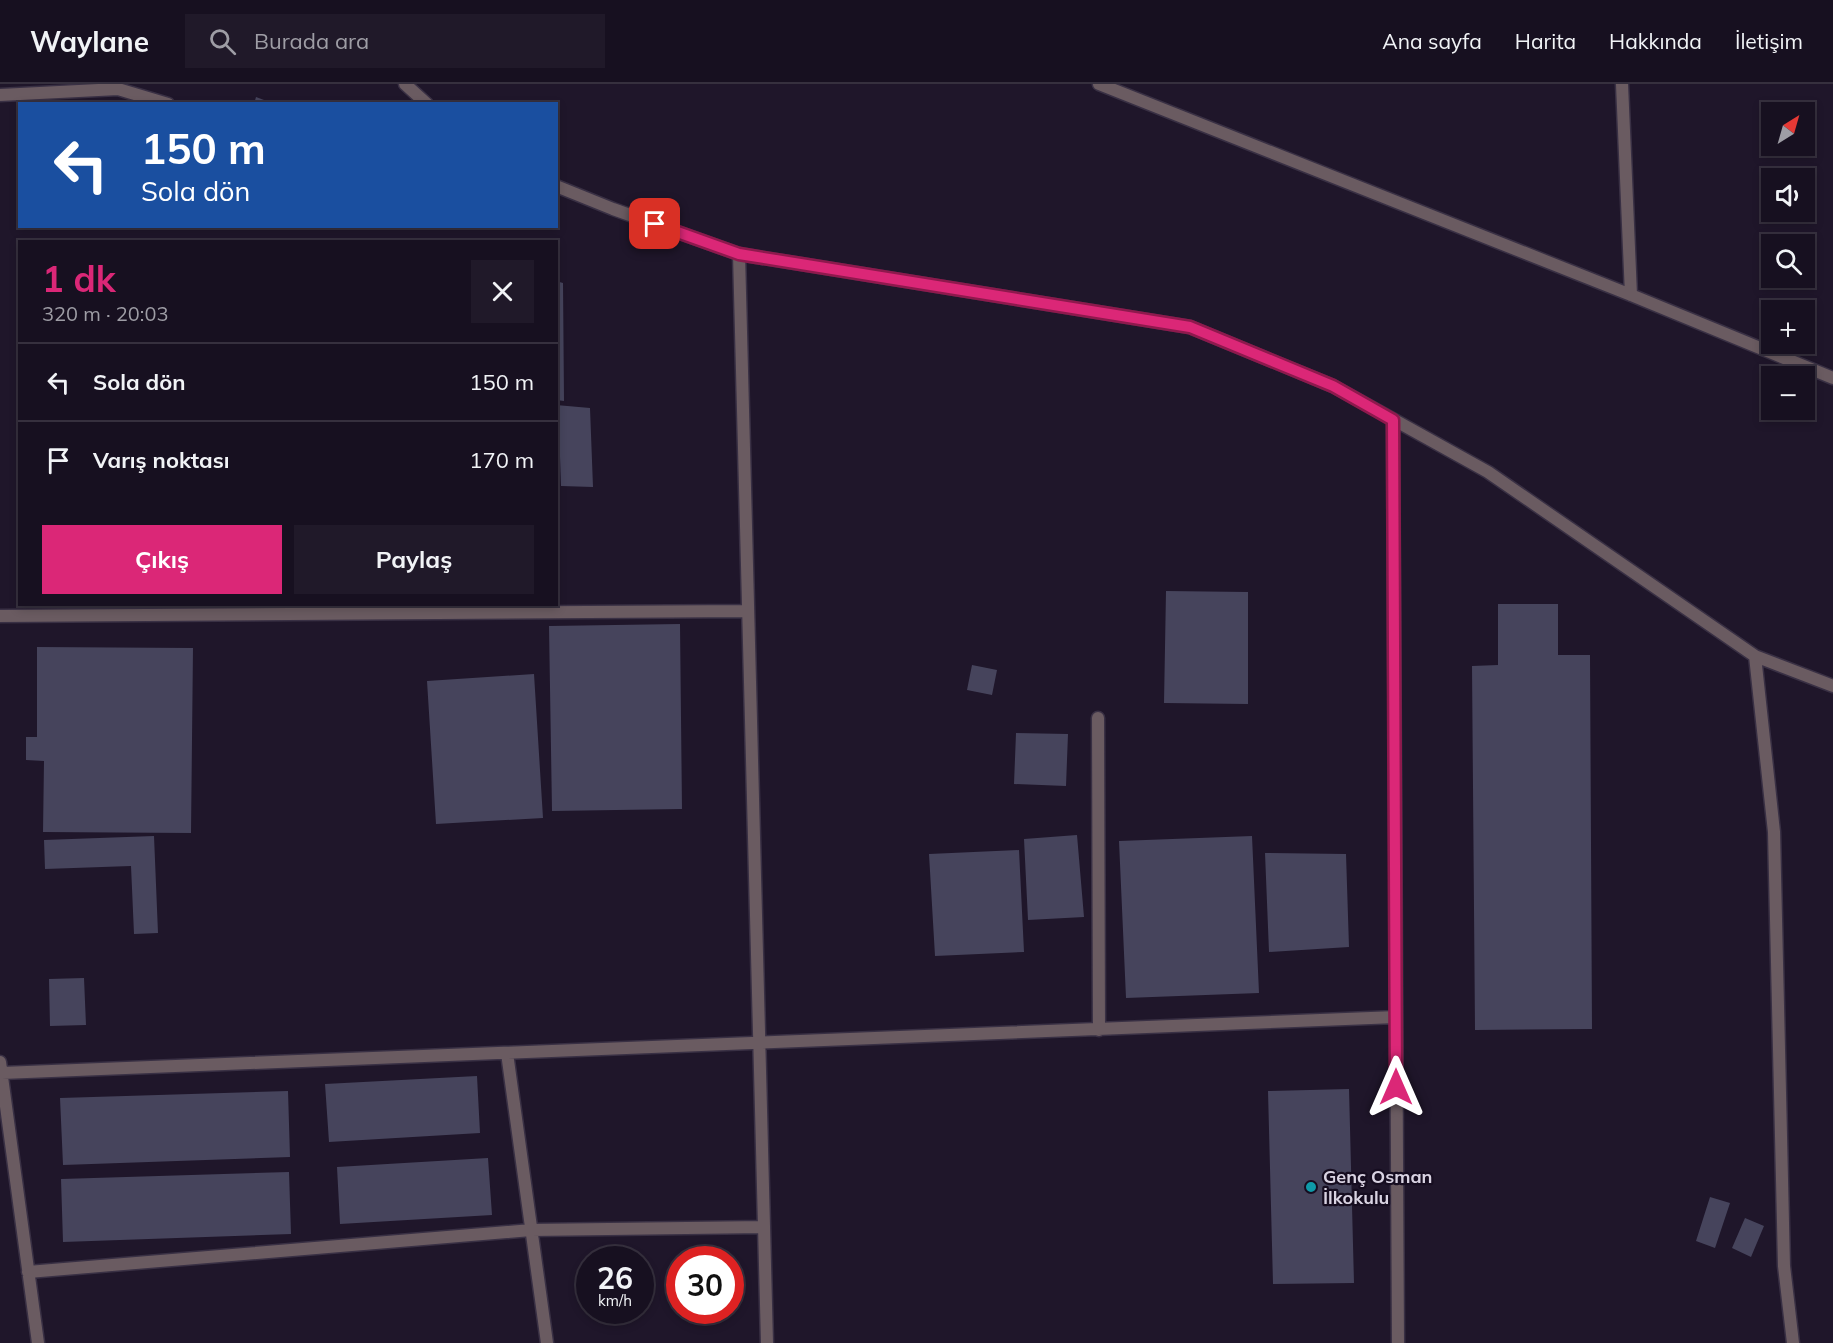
<!DOCTYPE html>
<html lang="tr">
<head>
<meta charset="utf-8">
<style>
	:root { --surface:#171020; --page:#201929; --text:#f1f3f6; --muted:#9e9da5; --line:#36303e; --accent:#db2777 }
	body { margin:0; font-family:Mulish,sans-serif; background:var(--page); color:var(--text); height:100vh; display:flex; flex-direction:column; font-size:22px; white-space:nowrap }
	* { box-sizing:border-box; margin:0 }
	p { font-size:20px; color:var(--muted) }
	.icon { flex:none; width:33px; height:33px; fill:none; stroke:currentColor; stroke-width:2; stroke-linecap:round; stroke-linejoin:round }
	.map { position:relative; flex:1; overflow:hidden }
	.drawer { position:absolute; left:18px; top:156px; width:540px; height:366px; display:flex; flex-direction:column; background:var(--surface); border-radius:0px; box-shadow:0 3px 9px #0003,0 0 0 2px var(--line) }
	.drawer>* { flex:none }
	.banner { position:absolute; left:18px; top:18px; width:540px; height:126px; border-radius:0px; box-shadow:0 3px 9px #0003,0 0 0 2px var(--line); background:#1a4fa0; color:#fff; overflow:hidden }
	.needle { width:39px; rotate:37deg }
	.fabs { position:absolute; left:1761px; top:18px; display:grid; gap:12px }
	.fabs a { display:grid; place-items:center; width:54px; height:54px; border-radius:0px; background:var(--surface); box-shadow:0 3px 9px #0003,0 0 0 2px var(--line); font-size:30px }
	.speed { position:absolute; left:576px; top:1162px; display:flex; gap:12px; font-size:30px; font-weight:700; text-align:center }
	.speed>* { display:grid; place-content:center; width:78px; height:78px; border-radius:50%; background:var(--surface); box-shadow:0 3px 9px #0003,0 0 0 2px var(--line); line-height:1 }
	.speed small { font-size:15px; font-weight:400 }
	.speed .limit { border:9px solid #d22; background:#fff; color:#111 }
	.pin { position:absolute; display:grid; place-items:center; width:51px; height:51px; color:#fff; margin:-26px; border-radius:12px; box-shadow:0 3px 9px #0006 }
	.me { position:absolute; width:66px; margin:-33px; rotate:0deg; stroke-linejoin:round; filter:drop-shadow(0 0 4px #0008) }
	.turn { display:flex; align-items:center; gap:21px; height:126px; padding:0 24px; font-size:27px }
	.turn .icon { width:78px; height:78px; stroke-width:2.5 }
	.turn b { display:block; font-size:42px; line-height:51px }
	.round { display:grid; place-items:center; flex:none; width:63px; height:63px; border-radius:0px; background:var(--page) }
	.head { display:flex; align-items:center; justify-content:space-between; height:102px; padding:0 24px }
	h1 { font-size:36px; font-weight:700; line-height:45px; color:var(--accent) }
	.action { display:flex; gap:12px; margin-top:auto; padding:12px 24px }
	.action a { flex:1; height:69px; border-radius:0px; background:var(--accent); color:#fff; font-size:24px; font-weight:700; line-height:69px; text-align:center }
	.action a+a { background:var(--page); color:var(--text) }
	ul { padding:0; list-style:none }
	li { display:flex; align-items:center; gap:18px; height:78px; padding:0 24px; border-top:2px solid var(--line) }
	li div { flex:1 }
	li b { display:block; font-size:22px }
	li em { font-style:normal }
	header { display:flex; align-items:center; gap:36px; box-sizing:border-box; height:84px; padding:0 30px; background:var(--surface); border-bottom:2px solid var(--line) }
	header strong { font-size:28px }
	nav { display:flex; gap:33px; margin-inline-start:auto; font-size:21px }
	.search { width:420px; height:54px; background:var(--page); display:flex; align-items:center; gap:15px; box-sizing:border-box; padding:0 21px; border-radius:0px; color:var(--muted); font-size:22px }
	.map>svg:first-child { display:block }
	.building { fill:#46445c }
	.lines { fill:none; stroke-linecap:round; stroke-linejoin:round }
	.lane-casing { stroke:#393044; stroke-width:15 }
	.street-casing { stroke:#393044; stroke-width:15 }
	.lane { stroke:#6a5b61; stroke-width:12 }
	.street { stroke:#6a5b61; stroke-width:12 }
	.route-casing { stroke:#8e194d; stroke-width:15 }
	.route { stroke:#db2777; stroke-width:10 }
	.culture-dot { fill:#0f9aa8; stroke:#160d20; stroke-width:2 }
	.labels { text-anchor:middle; stroke-width:4.5; stroke-linejoin:round; paint-order:stroke }
	.poi-label { font-size:18px; font-weight:bold; fill:#d9d3e2; stroke:#160d20; text-anchor:start }
</style>
</head>
<body>
<header>
<strong>Waylane</strong>
<div class="search"><svg class="icon" aria-label="search" viewBox="0 0 24 24"><circle cx="10" cy="10" r="6"/><path d="M15 15l6 6"/></svg>Burada ara</div>
<nav><a>Ana sayfa</a><a>Harita</a><a>Hakkında</a><a>İletişim</a></nav>
</header>
<div class="map">
<svg width="1833" height="1259" viewBox="0 0 1833 1259">
	<rect width="100%" height="100%" fill="#1f162a"/>
	<path class="building" d="M256,13l16,6v1h-18z
		M556,197l7,2 1,118 -8,-1z
		M556,321l34,3 3,79 -32,-1 -1,-29h-4z
		M556,469h2l1,27h-3z
		M1166,507l82,1v112l-84,-1z
		M1498,520h60v51h32l2,374 -117,1 -3,-364 26,-1z
		M680,540l2,185 -130,2 -3,-185z
		M37,563l156,1 -2,185 -148,-1 1,-71 -18,-1v-23h11z
		M972,581l25,5 -5,25 -25,-5z
		M534,590l9,144 -107,6 -9,-143z
		M1016,649l52,1 -2,52 -52,-2z
		M1077,751l7,82 -56,3 -4,-81z
		M154,752l4,97 -24,1 -3,-68 -86,3 -1,-29z
		M1252,752l7,157 -133,5 -7,-157z
		M1019,766l5,102 -89,4 -6,-102z
		M1265,769l81,1 3,93 -80,5z
		M84,894l2,47 -36,1 -1,-47z
		M477,992l3,57 -151,9 -4,-58z
		M1349,1005l5,194 -81,1 -5,-193z
		M288,1007l2,66 -227,8 -3,-67z
		M488,1074l4,57 -152,9 -3,-57z
		M289,1088l2,62 -228,8 -2,-63z
		M1710,1113l20,6 -15,45 -19,-7z
		M1745,1134l19,8 -13,31 -19,-9z"/>
	<g class="lines">
		<g class="lane-casing">
			<path id="lane" d="M0,11l118,-6 50,15"/>
		</g>
		<g class="street-casing">
			<path id="street" d="M405,0l22,20
				M1099,0l532,211 202,83
				M1622,0l9,211
				M556,102l57,23 126,45 451,73 143,59 155,86 267,184 78,30
				M739,170l28,1089
				M1393,336l5,923
				M0,532l748,-5
				M1755,572l19,176 10,434 9,77
				M1098,634l1,312
				M507,969l40,290
				M0,978l38,281
				M2,989l1394,-56
				M28,1188l503,-42 233,-3"/>
		</g>
		<use href="#lane" class="lane"/>
		<use href="#street" class="street"/>
	</g>
	<g class="lines">
		<g class="route-casing">
			<path id="route" d="M655,140l84,30 451,73 143,59 60,34 3,667"/>
		</g>
		<use href="#route" class="route"/>
	</g>
	<circle class="culture-dot" cx="1311" cy="1103" r="6"/>
	<g class="labels">
		<g class="poi-label">
			<text x="1323" y="1099">Genç Osman<tspan x="1323" dy="21">İlkokulu</tspan></text>
		</g>
	</g>
</svg>
<div class="fabs">
<a><svg class="needle" viewBox="-14 -14 28 28"><path d="M0-13l5 13h-10z" fill="#e53935"/><path d="M0 13l5-13h-10z" fill="#9e9da5"/></svg></a>
<a><svg class="icon" aria-label="sound" viewBox="0 0 24 24"><path d="M4 9h4l5-4v14l-5-4H4zM17 9q2 3 0 6"/></svg></a>
<a><svg class="icon" aria-label="search" viewBox="0 0 24 24"><circle cx="10" cy="10" r="6"/><path d="M15 15l6 6"/></svg></a>
<a>+</a>
<a>−</a>
</div>
<div class="speed"><div>26<small>km/h</small></div><div class="limit">30</div></div>
<div class="pin" style="left:655px;top:140px;background:#d93025"><svg class="icon" aria-label="arrive" viewBox="0 0 24 24"><path d="M6 21V4h12l-3 4 3 4H6"/></svg></div>
<svg class="me" style="left:1396px;top:1003px" viewBox="-20 -20 40 40"><path d="M0-17L14 15 0 8-14 15z" fill="#db2777" stroke="#fff" stroke-width="4"/></svg>
<div class="banner">
<div class="turn"><svg class="icon" aria-label="left" viewBox="0 0 24 24"><path d="M17 20v-9H6M10 6l-5 5 5 5"/></svg><div><b>150 m</b>Sola dön</div></div>
</div>
<section class="drawer">
<div class="head"><div><h1>1 dk</h1><p>320 m · 20:03</p></div><a class="round"><svg class="icon" aria-label="close" viewBox="0 0 24 24"><path d="M6 6l12 12M18 6L6 18"/></svg></a></div>
<ul>
<li><svg class="icon" aria-label="left" viewBox="0 0 24 24"><path d="M17 20v-9H6M10 6l-5 5 5 5"/></svg><div><b>Sola dön</b></div><em>150 m</em></li>
<li><svg class="icon" aria-label="arrive" viewBox="0 0 24 24"><path d="M6 21V4h12l-3 4 3 4H6"/></svg><div><b>Varış noktası</b></div><em>170 m</em></li>
</ul>
<div class="action"><a>Çıkış</a><a>Paylaş</a></div>
</section>
</div>
</body>
</html>
